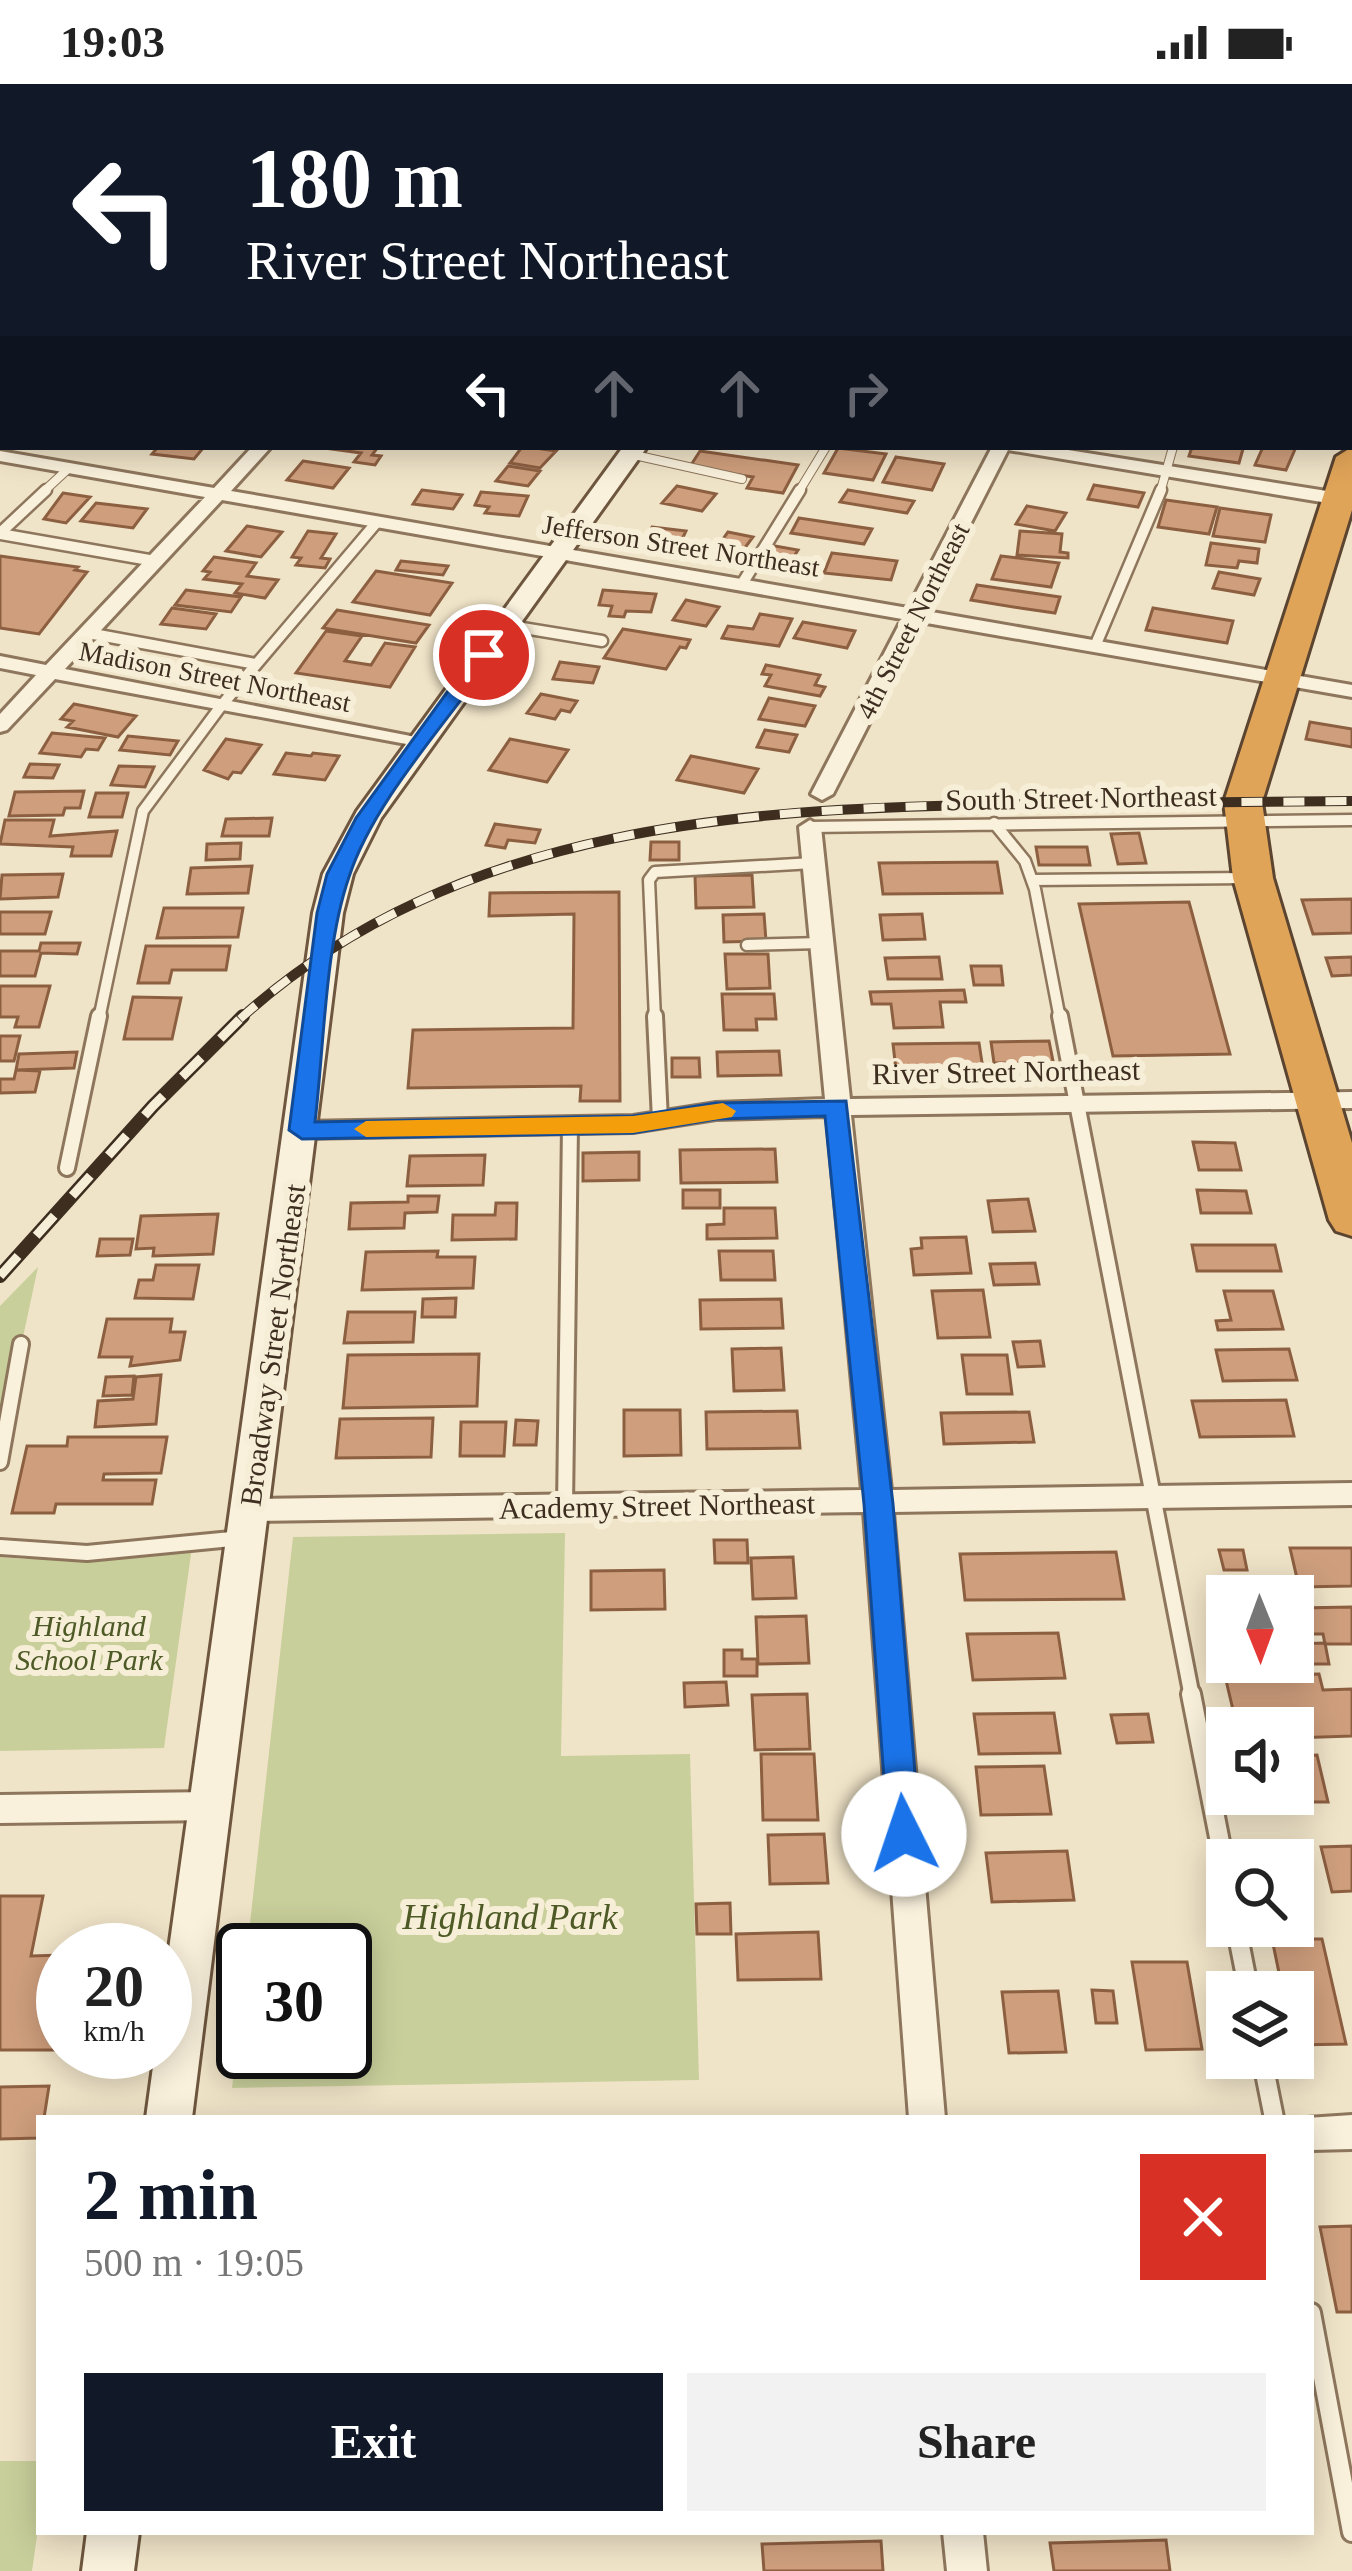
<!DOCTYPE html>
<html lang="en">
<head>
<meta charset="utf-8">
<style>
	:root { --surface:#fff; --page:#f2f2f2; --text:#222; --muted:#767676; --accent:#111827 }
	body { margin:0; font-family:"Times New Roman",serif; background:var(--page); color:var(--text); height:100vh; display:flex; flex-direction:column; font-size:45px; white-space:nowrap }
	* { box-sizing:border-box; margin:0 }
	p { font-size:39px; color:var(--muted) }
	.icon { flex:none; width:66px; height:66px; fill:none; stroke:currentColor; stroke-width:2; stroke-linecap:round; stroke-linejoin:round }
	.map { position:relative; flex:1; overflow:hidden }
	.panel { position:absolute; left:36px; top:2031px; width:1278px; height:420px; display:flex; flex-direction:column; background:var(--surface); border-radius:0px; box-shadow:0 6px 30px #0003 }
	.panel>* { flex:none }
	.guide { position:absolute; left:0px; top:0px; width:1353px; height:366px; box-shadow:0 6px 30px #0003; background:#111827; color:#fff; overflow:hidden }
	.needle { width:78px; rotate:179deg }
	.controls { position:absolute; left:1206px; top:1491px; display:grid; gap:24px }
	.controls a { display:grid; place-items:center; width:108px; height:108px; border-radius:0px; background:var(--surface); box-shadow:0 6px 30px #0003; font-size:60px }
	.speed { position:absolute; left:36px; top:1839px; display:flex; gap:24px; font-size:60px; font-weight:700; text-align:center }
	.speed>* { display:grid; place-content:center; width:156px; height:156px; border-radius:50%; background:var(--surface); box-shadow:0 6px 30px #0003; line-height:1 }
	.speed small { font-size:30px; font-weight:400 }
	.speed .limit { border:6px solid #111; border-radius:18px; background:#fff; color:#111 }
	.pin { position:absolute; display:grid; place-items:center; width:102px; height:102px; color:#fff; margin:-51px; border:6px solid #fff; border-radius:50%; box-shadow:0 3px 12px #0007 }
	.me { position:absolute; width:132px; margin:-66px; rotate:356deg; stroke-linejoin:round; filter:drop-shadow(0 0 9px #0008) }
	.turn { display:flex; align-items:center; gap:42px; height:252px; padding:0 48px; font-size:54px }
	.turn .icon { width:156px; height:156px; stroke-width:2.5 }
	.turn b { display:block; font-size:84px; line-height:102px }
	.lanes { display:flex; align-items:center; height:114px; padding:0 48px; background:#0003; justify-content:center; gap:60px; direction:ltr }
	.lanes .off { opacity:.35 }
	.round { display:grid; place-items:center; flex:none; width:126px; height:126px; border-radius:0px; background:var(--page) }
	.headline { display:flex; align-items:center; justify-content:space-between; height:204px; padding:0 48px }
	h1 { font-size:72px; font-weight:700; line-height:90px; color:var(--accent) }
	.cta { display:flex; gap:24px; margin-top:auto; padding:24px 48px }
	.cta a { flex:1; height:138px; border-radius:0px; background:var(--accent); color:#fff; font-size:48px; font-weight:700; line-height:138px; text-align:center }
	.cta a+a { background:var(--page); color:var(--text) }
	.status { display:flex; justify-content:space-between; align-items:center; height:84px; padding:0 60px; background:var(--surface); direction:ltr }
	.status svg { height:33px; fill:currentColor }
	.map>svg:first-child { display:block }
	.green { fill:#c9cf9b }
	.building { fill:#cf9f7d; stroke:#8d5f41; stroke-width:3 }
	.lines { fill:none; stroke-linecap:round; stroke-linejoin:round }
	.lane-far3-casing { stroke:#8d765c; stroke-width:10 }
	.lane-far2-casing { stroke:#8d765c; stroke-width:15 }
	.lane-far1-casing { stroke:#8d765c; stroke-width:20 }
	.lane-casing { stroke:#8d765c; stroke-width:24 }
	.street-casing { stroke:#8d765c; stroke-width:6 }
	.secondary-casing { stroke:#6f573f; stroke-width:6 }
	.highway-casing { stroke:#5b4430; stroke-width:6 }
	.lane-far3 { stroke:#faf1dc; stroke-width:8 }
	.lane-far2 { stroke:#faf1dc; stroke-width:10 }
	.lane-far1 { stroke:#faf1dc; stroke-width:14 }
	.lane { stroke:#faf1dc; stroke-width:18 }
	.street { fill:#faf1dc; fill-rule:evenodd }
	.secondary { fill:#faf1dc; fill-rule:evenodd }
	.highway { fill:#e0a458; fill-rule:evenodd }
	.rail-far1-casing { stroke:#3d2e20; stroke-width:10 }
	.rail-casing { stroke:#3d2e20; stroke-width:14 }
	.rail-far1 { stroke:#f7eed8; stroke-width:8; stroke-dasharray:21; stroke-linecap:butt }
	.rail { stroke:#f7eed8; stroke-width:9; stroke-dasharray:27; stroke-linecap:butt }
	.route { fill:#1a73e8; stroke:#114b97; stroke-width:3 }
	.slow { fill:#f59e0b }
	.labels { text-anchor:middle; stroke-width:12; stroke-linejoin:round; paint-order:stroke }
	.far-street-label { font-size:27px; fill:#3d2e20; stroke:#f7eed8 }
	.street-label { font-size:30px; fill:#3d2e20; stroke:#f7eed8 }
	.park-label { font-size:30px; font-style:italic; fill:#4d5a26; stroke:#f7eed8 }
	.near-park-label { font-size:36px; font-style:italic; fill:#4d5a26; stroke:#f7eed8 }
</style>
</head>
<body>
<div class="status"><b>19:03</b><svg viewBox="0 0 49 12"><path d="M0 12V9h3v3zM5 12V6h3v6zM10 12V3h3v9zM15 12V0h3v12zM26 1h20v11H26zM47 4h2v5h-2z"/></svg></div>
<div class="map">
<svg width="1352" height="2487" viewBox="0 0 1352 2487">
	<rect width="100%" height="100%" fill="#f0e4c8"/>
	<path class="green" d="M38,1183l-38,178v-139z
		M565,1449l-4,223 129,-2 9,326 -467,8 11,-103v67h102v-102h-98l46,-413z
		M192,1463l-28,201 -164,3v-194l24,2 46,-9z
		M0,2377h39v61l-7,49h-32z"/>
	<path class="building" d="M158,363h46l-10,12 -42,-5z
		M317,363h61l-6,8 9,1 -6,9 -21,-3 7,-9z
		M522,363h7l27,4 -16,17 -30,-5z
		M1192,363h38l13,2 -4,14 -50,-7z
		M1263,363h33l-10,23 -31,-5z
		M838,364l48,6 -13,26 -49,-7z
		M700,367l98,14 -15,28 -36,-5 6,-11 -64,-9z
		M896,373l48,7 -12,26 -49,-8z
		M303,377l46,7 -16,20 -46,-8z
		M508,382l32,5 -12,15 -32,-5z
		M1094,401l50,8 -6,14 -50,-8z
		M677,402l39,8 -14,17 -40,-8z
		M422,406l40,5 -9,14 -40,-5z
		M848,406l66,11 -7,12 -67,-11z
		M481,408l47,4 -9,20 -34,-3 4,-6 -14,-2z
		M63,409l27,4 -24,26 -22,-4z
		M1166,416l51,7 -8,27 -51,-7z
		M96,419l51,6 -14,19 -52,-7z
		M1027,422l39,7 -11,18 -39,-7z
		M1220,424l51,7 -6,27 -52,-6z
		M799,434l73,11 -8,15 -73,-11z
		M247,442l35,6 -21,25 -35,-6z
		M652,443l34,4 -7,15 -35,-3z
		M308,447l28,3 -15,24 9,1 -5,9 -29,-3 5,-7 -9,-1z
		M1020,447l42,3 -2,18 8,1v5l-51,-3z
		M728,448l25,5 -12,16 -25,-4z
		M1211,459l48,6 -2,14 -18,-2 -2,7 -31,-3z
		M775,462l23,4 -12,19 -23,-4z
		M832,469l65,8 -6,19 -67,-7z
		M0,472l78,11 -3,3 12,2 -48,62 -39,-6z
		M1001,472l58,7 -8,24 -59,-8z
		M214,473l42,6 -9,13 31,4 -13,18 -30,-5 7,-9 -38,-5 6,-7 -7,-1z
		M401,477l47,5 -5,9 -47,-5z
		M376,487l76,12 -22,32 -77,-13z
		M1219,488l41,7 -6,16 -41,-7z
		M977,501l83,12 -5,16 -35,-5 -49,-8z
		M186,506l55,7 -10,15 -56,-7z
		M603,506l53,4 -5,18 -25,-1 -2,6 -15,-1 3,-10 -13,-1z
		M686,516l33,7 -13,19 -33,-6z
		M172,524l44,6 -10,15 -45,-5z
		M1153,524l80,13 -6,22 -81,-13z
		M337,526l92,15 -13,18 -93,-15z
		M760,530l32,5 -13,27 -57,-8 6,-12 25,3z
		M803,538l52,9 -8,17 -53,-10z
		M623,545l67,11 -4,8 -6,-1 -14,22 -62,-11z
		M326,547l36,5 -17,25 26,4 14,-22 30,4 -25,40 -94,-14z
		M560,578l39,5 -6,16 -40,-4z
		M766,581l54,10 -5,10 10,2 -5,9 -55,-10 6,-11 -9,-1z
		M541,610l36,7 -7,11 -9,-2 -6,9 -28,-6z
		M769,614l46,8 -10,20 -46,-7z
		M74,620l62,12 -18,21 -51,-10 6,-6 -12,-2z
		M1310,638l42,7v18l-46,-8z
		M765,646l32,5 -8,17 -32,-5z
		M52,649l53,5 -7,12 -12,-1 -5,8 -41,-4z
		M128,652l50,5 -8,14 -50,-5z
		M226,655l35,6 -20,28 -8,-1 -5,7 -24,-9z
		M510,655l58,11 -21,32 -58,-12z
		M286,669l25,3 2,-3 26,3 -14,24 -51,-6z
		M691,672l67,13 -14,24 -67,-13z
		M30,680l29,1 -6,13 -29,-1z
		M119,682l35,1 -9,20 -34,-2z
		M84,707l-4,17h-15l-2,7 -54,1 6,-24z
		M96,709h32l-6,24h-33z
		M272,734l-3,18h-47l4,-17z
		M5,736h49l-4,16 67,-5 -6,25h-40l2,-9 -73,-3z
		M495,740l45,6 -5,13 -27,-3 -3,8 -19,-3z
		M1139,749l7,30 -28,1 -7,-30z
		M651,758h28v18h-29z
		M241,759l-1,16 -34,1 1,-16z
		M1036,763h51l3,18h-51z
		M997,778l5,31 -119,1 -4,-31z
		M252,782l-4,27 -61,1 4,-26z
		M63,790l-5,23 -58,2 2,-24z
		M752,791l2,32 -58,1 -1,-32z
		M619,808l1,209h-40l1,-15 -173,2 5,-58 160,-2 1,-114 -85,2 1,-23z
		M1352,815v34l-39,1 -11,-34z
		M1189,818l41,152 -117,2 -34,-152z
		M164,824h79l-5,29 -81,1z
		M0,828h51l-6,22h-45z
		M764,830l2,27 -42,1 -1,-27z
		M922,830l3,25 -42,1 -3,-25z
		M41,859h39l-3,11 -36,-1 -6,23h-35v-25h39z
		M146,862h84l-4,24h-54l-3,13h-31z
		M725,870h43l2,34 -43,1z
		M939,873l3,22h-54l-3,-21z
		M1352,873v18l-20,1 -6,-18z
		M971,882h30l2,19h-29z
		M0,902h50l-11,41h-24l3,-10h-18z
		M964,906l2,12h-26l3,25 -49,1 -3,-24h-19l-2,-12z
		M722,910h52l2,25h-20l1,11h-33z
		M133,913l48,1 -9,41h-48z
		M0,952h20l-6,25h-14z
		M1049,957l7,35h-31l-2,-13h-29l-3,-21z
		M979,959l4,26 -87,1 -3,-26z
		M779,967l2,24 -63,1 -1,-24z
		M77,968l-3,16 -58,2 3,-16z
		M672,974h27l1,19h-28z
		M16,986l24,1 -5,21 -35,1v-14h14z
		M1193,1058l42,1 6,27h-42z
		M775,1065l2,33 -96,1 -1,-33z
		M639,1068v28l-56,1v-28z
		M485,1071l-2,30 -76,1 3,-30z
		M683,1106h37v18h-37z
		M1197,1106l49,1 5,22h-50z
		M408,1112h31l-2,16 -32,1 -1,15 -55,1 2,-26 57,-1z
		M1028,1115l7,32 -42,1 -5,-31z
		M496,1119h21l-1,36 -64,1 1,-25h42z
		M724,1124h51l2,30 -70,1v-14l17,-1z
		M218,1130l-5,40 -60,2 1,-8 -18,1 5,-33z
		M966,1153l5,36 -57,2 -3,-26 11,-1 -1,-10z
		M100,1155h33l-3,16 -33,1z
		M1192,1161h83l6,26h-84z
		M438,1167l-1,6h38l-2,31 -111,2 4,-38z
		M719,1167h54l2,29h-54z
		M1035,1179l4,21 -45,1 -4,-21z
		M156,1181h43l-6,34 -58,-1 4,-18h14z
		M983,1206l7,47 -52,1 -6,-47z
		M1224,1207h49l10,38 -65,1 -2,-9 15,-1z
		M456,1214l-1,19h-33l1,-18z
		M781,1215l2,29 -82,1 -1,-29z
		M348,1228h67l-2,30 -69,1z
		M107,1235h65l-2,13h15l-5,28 -50,6 2,-9h-33z
		M1040,1257l4,25 -26,1 -5,-25z
		M781,1264l3,42 -50,1 -2,-42z
		M1289,1265l8,31 -74,1 -7,-31z
		M479,1270l-2,52 -134,2 5,-53z
		M962,1271h45l5,39h-45z
		M161,1291l-5,49 -61,3 3,-26 35,-2 3,-22z
		M134,1292l-2,19 -29,1 3,-19z
		M1286,1316l8,36 -94,1 -8,-36z
		M624,1326h56l1,45 -57,1z
		M797,1327l3,37 -93,1 -1,-37z
		M1029,1328l5,30 -90,2 -3,-31z
		M433,1334l-2,39 -95,1 4,-39z
		M516,1336l22,1 -2,24h-22z
		M461,1338h45l-2,34h-44z
		M68,1353h99l-6,36 -57,1 -1,6h53l-4,24h-96l-2,9h-42l15,-67h40z
		M714,1456h33l1,23h-33z
		M1290,1464h62v38l-53,1z
		M1219,1466h24l4,20h-23z
		M1116,1468l8,47 -159,1 -5,-46z
		M793,1473l3,41 -43,1 -2,-41z
		M664,1486l1,39 -74,1v-39z
		M1352,1523v37h-27l-2,-10h-17l-6,-26z
		M806,1532l3,47 -51,1 -2,-47z
		M1058,1549l7,45 -92,2 -6,-46z
		M1325,1559l4,21h-36v-20z
		M724,1566h18v9h15v17h-33z
		M1319,1590l4,16 29,-1v47l-59,2v-10h-7l-4,-15 -48,1 -9,-38z
		M726,1598l2,23 -43,2 -1,-24z
		M807,1610l3,55 -55,1 -3,-55z
		M1054,1629l6,40 -81,1 -5,-40z
		M1148,1630l5,28 -36,1 -6,-28z
		M761,1670h53l4,66h-55z
		M1317,1671l11,47h-42l-2,-8h9v-38z
		M1044,1682l7,48 -70,1 -5,-48z
		M824,1750l4,49 -58,1 -2,-49z
		M1352,1762v45l-20,1 -11,-45z
		M1067,1767l7,49 -82,2 -6,-49z
		M0,1812h43l-12,60 32,-1v95h-63z
		M730,1819l1,31h-34l-1,-30z
		M818,1848l3,47 -83,1 -2,-46z
		M1272,1855h50l24,105 -51,1 -2,-53h-10z
		M1132,1878h55l15,87 -56,1z
		M1092,1906l21,1 4,32h-21z
		M1058,1907l8,61 -57,1 -7,-61z
		M49,2002l-5,32h-5v20l-39,1v-52z
		M1352,2142v86h-15l-17,-85z
		M1166,2456l4,31h-116l-4,-28z
		M881,2457l2,30h-119l-2,-27z"/>
	<g class="lines">
		<g class="lane-far3-casing">
			<path id="lane-far3" d="M140,3l4,-3
				M630,370l112,25
				M42,409l27,-25
				M798,409l28,-46
				M1160,409l13,-46"/>
		</g>
		<g class="lane-far2-casing">
			<path id="lane-far2" d="M0,449l46,-43
				M0,450l155,27
				M742,500l58,-94
				M505,541l97,16
				M88,549l168,31
				M1096,560l65,-154
				M994,739l31,38 10,28 25,130
				M810,743l542,-7
				M1032,796l216,-2
				M747,861l74,-2
				M99,935l44,-208 78,-105 156,-184
				M655,935l-6,-139 6,-8 158,-9"/>
		</g>
		<g class="lane-far1-casing">
			<path id="lane-far1" d="M655,932l5,104
				M1060,932l132,681
				M67,1084l32,-152
				M0,1378l21,-118
				M565,1423l5,-381
				M0,1463l87,6 155,-15"/>
		</g>
		<g class="lane-casing">
			<path id="lane" d="M1191,1610l36,184
				M1236,1842l13,66
				M1262,1974l12,60
				M1311,2229l41,219"/>
		</g>
		<g class="street-casing">
			<path id="street" d="M1212,0h37l2,3h-37z
				M1350,12h2v8h-2z
				M0,16h3l-3,10z
				M0,62h3v8h-3z
				M1350,124h2v10h-2z
				M0,200l3,1v10l-3,-1z
				M1350,255h2v10h-2z
				M3,278v12l-3,1v-12z
				M252,363h19l-40,44 677,117 84,-161h57l303,48v12l-344,-57 -82,161 426,74v12l-431,-75 -88,172 -11,6 -11,-6 91,-175 -680,-119 -157,169 356,69 11,6 -4,4 -373,-69 -48,51 -7,2v-18l36,-39 -36,-7v-12l46,9 159,-168 -205,-36v-10l214,37z
				M810,736l11,7 29,272 502,-7v16l-501,7 40,375 461,-7v22l-459,7 52,606h-36l-45,-606 -614,9 -10,-3 -4,-8 4,-8 10,-3 612,-9 -35,-374 -111,3 -83,13 -332,6 -12,-8 12,-8 332,-6 83,-13 109,-4 -26,-272z
				M210,1708l11,4 5,10 -5,10 -11,4 -210,3v-28z
				M1352,2031v34l-41,1v-32h-4z
				M943,2448h40l4,39h-40z"/>
		</g>
		<g class="secondary-casing">
			<path id="secondary" d="M314,0h69l3,3h-75z
				M400,0h39l3,3h-39z
				M888,0h20l-22,3z
				M3,78v12l-3,1v-12z
				M623,363h24l-266,371 -28,56 -10,39 -151,1205h-46l9,-66h10v-74l148,-1065 10,-39 34,-63z
				M87,2448h52l-5,39h-52z"/>
		</g>
		<g class="highway-casing">
			<path id="highway" d="M1352,363v63l-90,292 11,76 79,265v93l-16,-5 -7,-11 -96,-342 -9,-76 112,-345z"/>
		</g>
		<use href="#lane-far3" class="lane-far3"/>
		<use href="#lane-far2" class="lane-far2"/>
		<use href="#lane-far1" class="lane-far1"/>
		<use href="#lane" class="lane"/>
		<use href="#street" class="street"/>
		<use href="#secondary" class="secondary"/>
		<use href="#highway" class="highway"/>
		<g class="rail-far1-casing">
			<path id="rail-far1" d="M240,935c218,-198 515,-212 792,-215 107,-1 213,-2 320,-3"/>
		</g>
		<g class="rail-casing">
			<path id="rail" d="M0,1192l153,-170 90,-90"/>
		</g>
		<use href="#rail-far1" class="rail-far1"/>
		<use href="#rail" class="rail"/>
	</g>
	<path class="route" d="M477,567l17,4c-46,67 -120,145 -145,222 -24,69 -25,170 -34,245l318,-6 83,-13 130,-2 47,403 27,330 -4,10 -12,4 -11,-4 -5,-10 -24,-330 -39,-388 -109,3 -83,14 -331,6 -13,-9 28,-217 10,-39 29,-56z"/>
	<path class="slow" d="M723,1019l13,8 -4,6 -99,16 -267,4 -12,-8 12,-8 267,-5z"/>
	<g class="labels">
		<g class="far-street-label">
			<text transform="translate(681 462) rotate(9)" y="9">Jefferson Street Northeast</text>
			<text transform="translate(913 537) rotate(-63)" y="9">4th Street Northeast</text>
			<text transform="translate(215 593) rotate(11)" y="9">Madison Street Northeast</text>
		</g>
		<g class="street-label">
			<text transform="translate(1081 714) rotate(-1)" y="10">South Street Northeast</text>
			<text transform="translate(1006 988) rotate(-1)" y="10">River Street Northeast</text>
			<text transform="translate(273 1261) rotate(-82)" y="10">Broadway Street Northeast</text>
			<text transform="translate(657 1422) rotate(-1)" y="10">Academy Street Northeast</text>
		</g>
		<g class="park-label">
			<text x="89" y="1552">Highland<tspan x="89" dy="34">School Park</tspan></text>
		</g>
		<g class="near-park-label">
			<text x="510" y="1845">Highland Park</text>
		</g>
	</g>
</svg>
<div class="controls">
<a><svg class="needle" viewBox="-14 -14 28 28"><path d="M0-13l5 13h-10z" fill="#e53935"/><path d="M0 13l5-13h-10z" fill="#767676"/></svg></a>
<a><svg class="icon" aria-label="sound" viewBox="0 0 24 24"><path d="M4 9h4l5-4v14l-5-4H4zM17 9q2 3 0 6"/></svg></a>
<a><svg class="icon" aria-label="search" viewBox="0 0 24 24"><circle cx="10" cy="10" r="6"/><path d="M15 15l6 6"/></svg></a>
<a><svg class="icon" aria-label="layers" viewBox="0 0 24 24"><path d="M12 4l9 5-9 5-9-5zM3 14l9 5 9-5"/></svg></a>
</div>
<div class="speed"><div>20<small>km/h</small></div><div class="limit">30</div></div>
<div class="pin" style="left:484px;top:571px;background:#d93025"><svg class="icon" aria-label="arrive" viewBox="0 0 24 24"><path d="M6 21V4h12l-3 4 3 4H6"/></svg></div>
<svg class="me" style="left:904px;top:1750px" viewBox="-20 -20 40 40"><circle r="19" fill="#fff"/><path d="M0-13L10 11 0 6-10 11z" fill="#1a73e8"/></svg>
<div class="guide">
<div class="turn"><svg class="icon" aria-label="left" viewBox="0 0 24 24"><path d="M17 20v-9H6M10 6l-5 5 5 5"/></svg><div><b>180 m</b>River Street Northeast</div></div>
<div class="lanes"><svg class="icon" aria-label="left" viewBox="0 0 24 24"><path d="M17 20v-9H6M10 6l-5 5 5 5"/></svg><svg class="icon off" aria-label="ahead" viewBox="0 0 24 24"><path d="M12 20V5M6 11l6-6 6 6"/></svg><svg class="icon off" aria-label="ahead" viewBox="0 0 24 24"><path d="M12 20V5M6 11l6-6 6 6"/></svg><svg class="icon off" aria-label="right" viewBox="0 0 24 24"><path d="M7 20v-9h11M14 6l5 5-5 5"/></svg></div>
</div>
<section class="panel">
<div class="headline"><div><h1>2 min</h1><p>500 m · 19:05</p></div><a class="round" style="background:#d93025;color:#fff"><svg class="icon" aria-label="close" viewBox="0 0 24 24"><path d="M6 6l12 12M18 6L6 18"/></svg></a></div>
<div class="cta"><a>Exit</a><a>Share</a></div>
</section>
</div>
</body>
</html>
